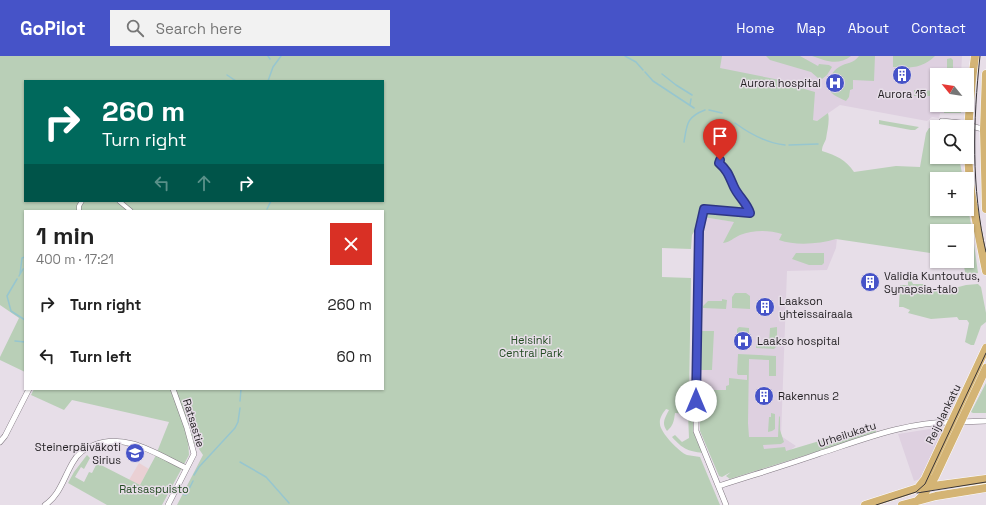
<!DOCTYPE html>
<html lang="en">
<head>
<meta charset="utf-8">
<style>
	:root { --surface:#fff; --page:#f2f2f2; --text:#222; --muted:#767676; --accent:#4653c8 }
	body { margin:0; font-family:"Space Grotesk",sans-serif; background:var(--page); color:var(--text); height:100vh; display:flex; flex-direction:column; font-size:15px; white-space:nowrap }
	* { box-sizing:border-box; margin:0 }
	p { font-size:13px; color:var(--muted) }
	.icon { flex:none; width:22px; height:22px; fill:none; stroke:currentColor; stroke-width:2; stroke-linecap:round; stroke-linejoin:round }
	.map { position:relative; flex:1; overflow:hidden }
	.side { position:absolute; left:24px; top:154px; width:360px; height:180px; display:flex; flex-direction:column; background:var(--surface); border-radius:0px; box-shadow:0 1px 3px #0004 }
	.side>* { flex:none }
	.guide { position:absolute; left:24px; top:24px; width:360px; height:122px; border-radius:0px; box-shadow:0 1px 3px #0004; background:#00695c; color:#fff; overflow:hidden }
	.needle { width:26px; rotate:300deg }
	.fabs { position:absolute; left:930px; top:12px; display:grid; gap:8px }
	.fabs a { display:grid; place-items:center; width:44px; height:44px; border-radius:0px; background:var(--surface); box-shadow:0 1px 3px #0004; font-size:20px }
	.pin { position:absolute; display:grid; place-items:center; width:34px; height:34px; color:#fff; margin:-41px -17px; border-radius:50% 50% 50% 0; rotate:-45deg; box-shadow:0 0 4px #0007 }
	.pin .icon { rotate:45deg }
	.me { position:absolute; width:44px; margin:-22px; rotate:0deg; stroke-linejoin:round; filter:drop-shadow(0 0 3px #0008) }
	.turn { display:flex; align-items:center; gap:14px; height:84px; padding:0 12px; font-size:18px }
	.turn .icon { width:52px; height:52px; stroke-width:2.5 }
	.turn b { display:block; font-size:28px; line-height:34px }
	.lanes { display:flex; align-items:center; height:38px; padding:0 12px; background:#0003; justify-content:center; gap:20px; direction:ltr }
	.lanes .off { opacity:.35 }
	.round { display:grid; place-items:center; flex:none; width:42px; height:42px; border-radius:0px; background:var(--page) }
	.head { display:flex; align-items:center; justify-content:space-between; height:68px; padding:0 12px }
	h1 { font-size:24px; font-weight:700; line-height:30px }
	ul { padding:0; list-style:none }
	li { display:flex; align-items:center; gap:12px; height:52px; padding:0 12px }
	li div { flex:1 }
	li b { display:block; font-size:15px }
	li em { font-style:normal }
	header { display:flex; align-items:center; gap:24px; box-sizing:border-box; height:56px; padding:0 20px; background:var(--accent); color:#fff }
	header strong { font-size:19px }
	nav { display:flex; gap:22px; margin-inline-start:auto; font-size:14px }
	.search { width:280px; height:36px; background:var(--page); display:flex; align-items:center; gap:10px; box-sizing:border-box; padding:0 14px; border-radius:0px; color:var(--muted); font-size:15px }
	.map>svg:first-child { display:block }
	.built { fill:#ded0e0 }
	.education { fill:#ead0d4 }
	.green { fill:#b9cfb7; fill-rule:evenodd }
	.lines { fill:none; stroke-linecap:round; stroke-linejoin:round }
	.stream { stroke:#97c6cf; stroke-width:1.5 }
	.pedestrian-casing { stroke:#807881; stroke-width:5 }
	.minor-casing { stroke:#807881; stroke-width:6 }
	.primary-casing { stroke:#fff; stroke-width:9 }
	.pedestrian { stroke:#fff; stroke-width:4 }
	.minor { stroke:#fff; stroke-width:5 }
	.primary { stroke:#d4b475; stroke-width:8 }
	.tram { stroke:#383438; stroke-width:1 }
	.route-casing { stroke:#2e3682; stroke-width:10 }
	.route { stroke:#4653c8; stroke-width:7 }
	.labels { text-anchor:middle; stroke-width:3; stroke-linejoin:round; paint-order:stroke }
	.poi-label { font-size:11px; fill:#221f22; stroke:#e7dee8; text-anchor:start }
	.park-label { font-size:11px; fill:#234b22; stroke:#e7dee8 }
	.street-label { font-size:11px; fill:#221f22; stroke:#e7dee8 }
</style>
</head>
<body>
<header>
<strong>GoPilot</strong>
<div class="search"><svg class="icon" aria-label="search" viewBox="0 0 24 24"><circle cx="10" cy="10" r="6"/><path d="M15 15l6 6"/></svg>Search here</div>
<nav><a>Home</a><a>Map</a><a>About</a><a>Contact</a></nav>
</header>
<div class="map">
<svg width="986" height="449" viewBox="0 0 986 449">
	<rect width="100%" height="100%" fill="#e7dee8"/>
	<path class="built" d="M716,0h246l-1,19h-24v30h23v8h-20l-1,5 -7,-1 -5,4 -87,-16 -23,16 -52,-12 -48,-40z
		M703,161l134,21 -1,10 -9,22 -40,1 -6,165 15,10 -7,5 -40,14 -49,-47z
		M936,372h4l3,3 -19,40 -4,8 -6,2 -16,-47z"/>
	<path class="education" d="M139,407l10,6 -9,16 -11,-5z"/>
	<path class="green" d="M0,0h722l-2,12 70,14 4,4 21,6 -2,28 4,1 11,-8c2,8 -1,18 -2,26 -2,5 -4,7 -4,12 15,5 23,8 32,21l42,-6 24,1 6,-34 3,-5 8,1v28h22l4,22h-26v30h30v-5l5,25 6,44 -12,4 -3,-16h4v-30h-30v23l-101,-15c-17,5 -40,7 -57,1l3,-6c-13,-4 -29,-4 -42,1 -7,3 -9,7 -17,8l11,-21 -31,-5 -11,18 -1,14 -29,-1v29l29,1 -2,115h6l-2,36 3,10 7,14c-16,-2 -20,-4 -31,-16l3,-2 7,7 7,-4 -1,-24 -13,-1c-1,8 -2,13 -8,18 -6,-8 -2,-13 2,-21l-3,-1c-3,4 -7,9 -6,15 0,8 19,28 27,31 4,1 9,1 13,2l20,48h-543l26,-50 -6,-9 -9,-6 1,15 -27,50h-55l-39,-22 6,-11 13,-17 3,3 -6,11 -3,-2 -6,10 9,5 5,-10 3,1 5,-10 43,22 15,-28 14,-35 -97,-22 -8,10 -33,-15 3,-6h349v-178h-358v161l-25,-12v-3l19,-39 -19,-13zM25,25h358v120h-358z
		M766,0h34l18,10 1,-2 10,1 3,2 -5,8 -5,4 -4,-1 -7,-6 -41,-12z
		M812,0h39c-13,10 -25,5 -39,0z
		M859,0h16l-1,25 -21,-1v9l-3,1 -1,7 -3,4c-9,-4 -16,-7 -20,-16 3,-6 7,-15 13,-18 8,-5 14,-3 20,-11z
		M893,0h42c-13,13 -26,12 -42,11z
		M947,3l4,-1 2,2v15h-6z
		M914,34l23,1v8l-3,-3h-20z
		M881,36l24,1 -1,4 -1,1 -22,-2z
		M955,49h7l-1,8h-17v-3h4z
		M879,64l5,1 35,6 -4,3h-4l-32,-6z
		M796,197h28v10l-2,2h-13l-17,-6z
		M911,224l2,4h12l5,7 21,-2 15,-4 12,-1 3,3 5,26v9l-5,4 -7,19h-3l-6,-3 4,-19 -2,-3h-8l-2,-3 -26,2 -23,-6 2,-3 -7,-3h-4l1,-22h8v-4z
		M735,237h11l4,3v13l-18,-1v-11z
		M722,243l5,1 -1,9 -23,-1v-2l5,-5h14z
		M739,271l10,1v18l-1,1h-9l-2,-1v-17z
		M777,271v19l-3,3 -18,-1v-4l13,-1 1,-15z
		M701,275h13l-2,39h-12z
		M738,298l38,2v20h-7v-16l-20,-1 -1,64 1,14h29l1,-21 1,1v13l4,12 -3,2 -18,1 1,4 21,-2 1,4 90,-27v9l-146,46 -4,-3 5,-4 -9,5 -3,-1 -19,-45v-41h26v-4l3,-1v-7l18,2v-5h-9l-1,-2z
		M986,327v30h-13l-2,-1z
		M771,357l4,1v15l-3,2 -4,1 1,-15h2z"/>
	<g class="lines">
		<path class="stream" d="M268,0l2,3
			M625,0l11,6 7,8
			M645,16l8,9 41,27
			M662,18l14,11 16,10
			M227,19l9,6
			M268,25l5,-14 8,-11
			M690,49l1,-6
			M709,54l13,3
			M735,67c15,11 31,20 50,22
			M684,86c3,-17 2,-25 21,-32
			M789,89l29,-1
			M267,153l4,-8
			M20,218l2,-16 3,-1
			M19,220l4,-7
			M17,223l-10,17 4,15 14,9
			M15,285l10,1
			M240,345l1,-12
			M240,406l26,15 23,26
			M194,419l5,-8 36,-39 3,-6 2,-14
			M183,438l3,1 7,-14"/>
		<g class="pedestrian-casing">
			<path id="pedestrian" d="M119,145l12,10
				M79,155v-5l3,-5"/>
		</g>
		<g class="minor-casing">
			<path id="minor" d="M942,65l19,2 25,7
				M720,104l-1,3c9,8 10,15 15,25 5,9 13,15 16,25l-46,-4 -5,22 -3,200 30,74
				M960,366l26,-1
				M0,386l5,-6 24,-47
				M719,430c34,-11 68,-21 102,-33 43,-14 86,-31 131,-31
				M45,449c15,-10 19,-28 28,-43 5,-9 12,-14 21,-17 32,-13 64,10 92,23
				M168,449l26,-51 -7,-26 -14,-39"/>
		</g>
		<g class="primary-casing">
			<path id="primary" d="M975,0c-6,42 -9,85 -5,128 4,29 10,58 16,87
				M986,18l-2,56 2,79
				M918,432l7,-9 61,-131
				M918,444l6,-6 11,-17 51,-109
				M865,449l53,-17 68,-9
				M902,449l34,-9 50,-8"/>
		</g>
		<use href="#pedestrian" class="pedestrian"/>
		<use href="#minor" class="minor"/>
		<use href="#primary" class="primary"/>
		<path class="tram" d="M980,0c-7,65 -9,132 6,196
			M917,437l69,-11
			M876,449l40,-13 9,-8 61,-131"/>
	</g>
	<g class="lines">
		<g class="route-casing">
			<path id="route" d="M696,345l3,-170 5,-22 46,4c-3,-10 -12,-17 -16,-26 -5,-11 -6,-16 -15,-24l1,-3"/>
		</g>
		<use href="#route" class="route"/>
	</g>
	<defs>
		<g id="building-disc" transform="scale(1)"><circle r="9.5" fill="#4653c8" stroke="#e7dee8"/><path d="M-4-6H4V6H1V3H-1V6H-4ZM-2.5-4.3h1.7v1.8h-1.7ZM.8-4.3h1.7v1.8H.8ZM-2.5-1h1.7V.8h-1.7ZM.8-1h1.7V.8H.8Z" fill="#fff"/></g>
		<g id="hospital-disc" transform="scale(1)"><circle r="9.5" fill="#4653c8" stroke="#e7dee8"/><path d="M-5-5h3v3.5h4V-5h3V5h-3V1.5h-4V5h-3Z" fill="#fff"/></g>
		<g id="school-disc" transform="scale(1)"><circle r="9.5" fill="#4653c8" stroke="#e7dee8"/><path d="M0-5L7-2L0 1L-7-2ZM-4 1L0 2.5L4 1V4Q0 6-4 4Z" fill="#fff"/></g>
	</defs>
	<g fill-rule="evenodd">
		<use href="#building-disc" x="902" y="19"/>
		<use href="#hospital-disc" x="835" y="27"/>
		<use href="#building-disc" x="870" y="226"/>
		<use href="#building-disc" x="765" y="251"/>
		<use href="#hospital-disc" x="743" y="285"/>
		<use href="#building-disc" x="764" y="340"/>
		<use href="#school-disc" x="135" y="397"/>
	</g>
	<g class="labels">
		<g class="poi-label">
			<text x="821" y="31" text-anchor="end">Aurora hospital</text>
			<text x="902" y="42" text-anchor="middle">Aurora 15</text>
			<text x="884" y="224">Validia Kuntoutus,<tspan x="884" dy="13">Synapsia-talo</tspan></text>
			<text x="779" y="249">Laakson<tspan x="779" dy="13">yhteissairaala</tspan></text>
			<text x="757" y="289">Laakso hospital</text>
			<text x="778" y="344">Rakennus 2</text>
			<text x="121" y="395" text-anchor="end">Steinerpäiväkoti<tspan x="121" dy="13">Sirius</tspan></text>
		</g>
		<g class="park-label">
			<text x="531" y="288">Helsinki<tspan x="531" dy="13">Central Park</tspan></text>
			<text x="154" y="437">Ratsaspuisto</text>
		</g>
		<g class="street-label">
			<text transform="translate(943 358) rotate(-64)" y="4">Reijolankatu</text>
			<text transform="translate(194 367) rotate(73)" y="4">Ratsastie</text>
			<text transform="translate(847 378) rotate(-18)" y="4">Urheilukatu</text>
		</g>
	</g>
</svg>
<div class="fabs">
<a><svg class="needle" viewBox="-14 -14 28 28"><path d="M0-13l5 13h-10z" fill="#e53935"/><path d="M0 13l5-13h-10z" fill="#767676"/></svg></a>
<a><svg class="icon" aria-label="search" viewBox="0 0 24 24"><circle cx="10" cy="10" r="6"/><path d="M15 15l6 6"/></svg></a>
<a>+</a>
<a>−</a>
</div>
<div class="pin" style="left:720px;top:104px;background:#d93025"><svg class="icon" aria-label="arrive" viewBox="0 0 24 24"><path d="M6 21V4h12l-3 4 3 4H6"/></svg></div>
<svg class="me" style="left:696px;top:345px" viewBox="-20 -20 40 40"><circle r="19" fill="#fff"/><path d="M0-13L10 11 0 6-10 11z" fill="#4653c8"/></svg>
<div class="guide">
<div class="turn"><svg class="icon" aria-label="right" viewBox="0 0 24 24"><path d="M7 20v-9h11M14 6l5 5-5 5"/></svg><div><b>260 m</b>Turn right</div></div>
<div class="lanes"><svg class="icon off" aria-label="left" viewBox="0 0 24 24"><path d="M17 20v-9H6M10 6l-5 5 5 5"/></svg><svg class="icon off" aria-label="ahead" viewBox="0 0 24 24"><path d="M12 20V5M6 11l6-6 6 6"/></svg><svg class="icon" aria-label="right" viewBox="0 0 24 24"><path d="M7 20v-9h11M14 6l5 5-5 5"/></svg></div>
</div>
<section class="side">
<div class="head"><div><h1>1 min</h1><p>400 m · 17:21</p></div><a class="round" style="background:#d93025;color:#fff"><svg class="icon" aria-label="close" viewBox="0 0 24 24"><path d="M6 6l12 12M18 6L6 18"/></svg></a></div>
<ul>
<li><svg class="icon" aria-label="right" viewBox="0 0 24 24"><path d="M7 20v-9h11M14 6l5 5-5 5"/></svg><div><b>Turn right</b></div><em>260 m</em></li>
<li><svg class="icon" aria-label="left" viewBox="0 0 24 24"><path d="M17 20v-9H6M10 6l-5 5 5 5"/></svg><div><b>Turn left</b></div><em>60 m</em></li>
</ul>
</section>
</div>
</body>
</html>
